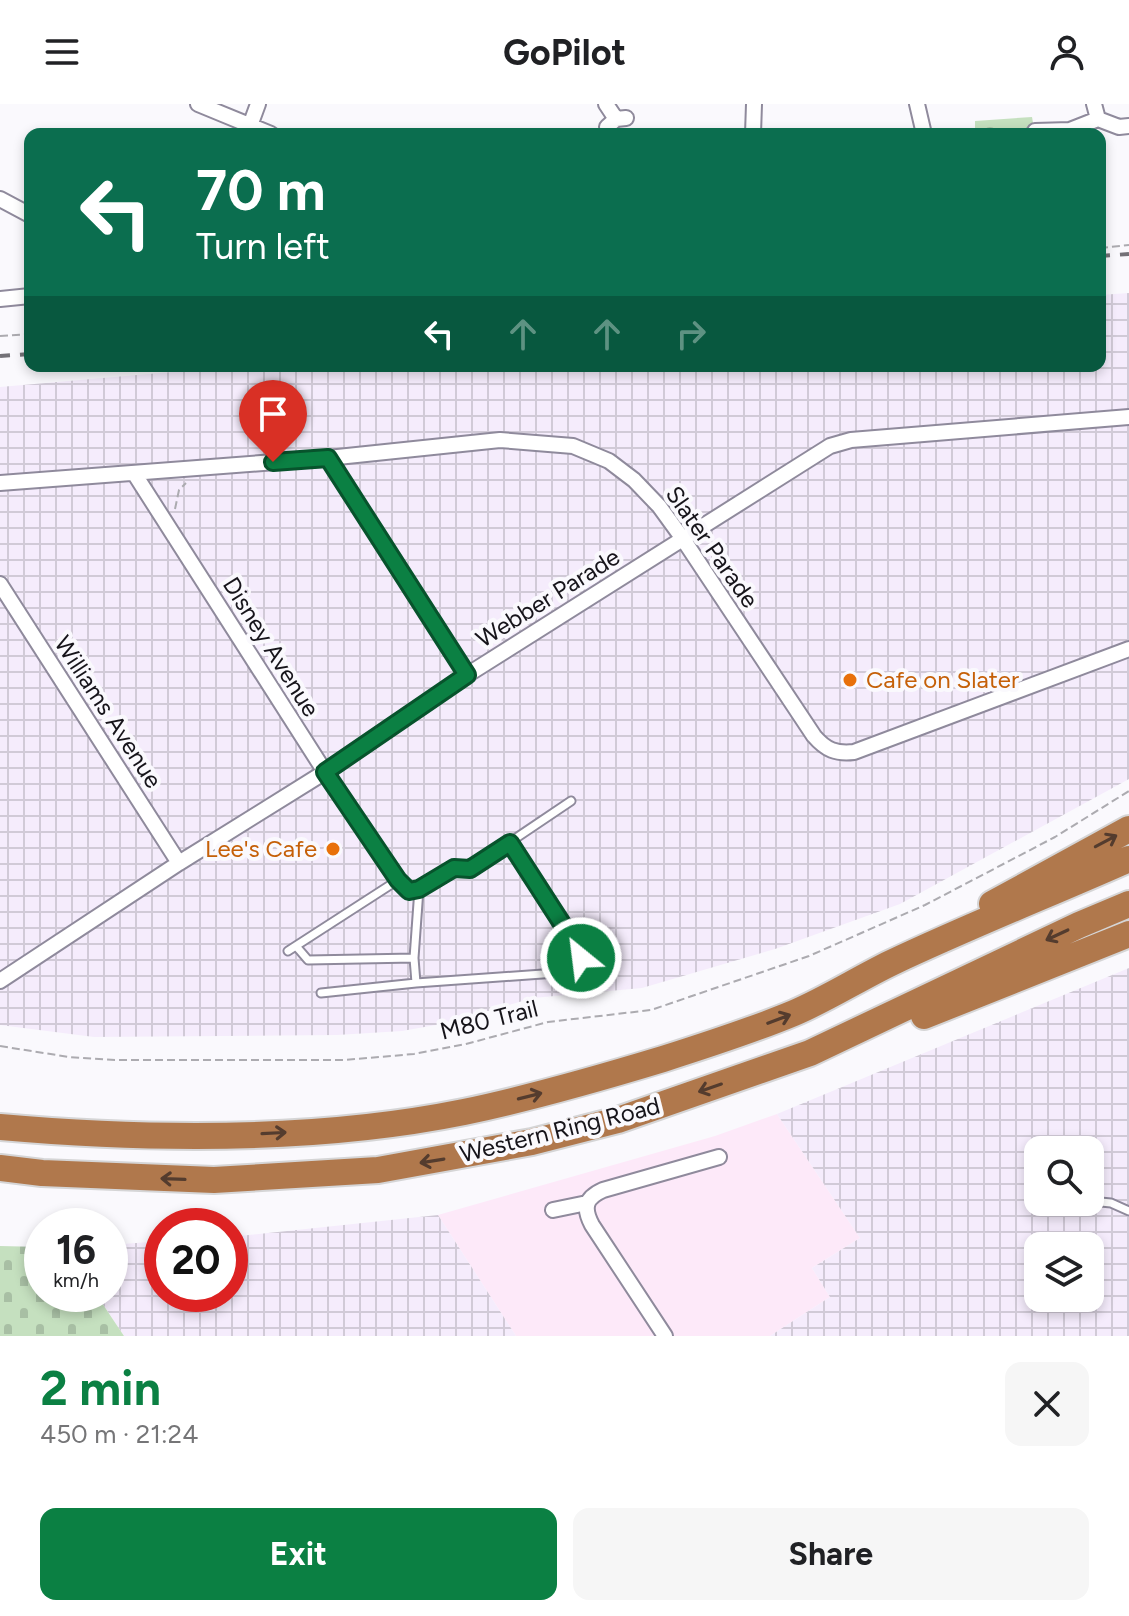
<!DOCTYPE html>
<html lang="en">
<head>
<meta charset="utf-8">
<style>
	:root { --surface:#fff; --page:#f6f6f6; --text:#202124; --muted:#757577; --accent:#0b8043 }
	body { margin:0; font-family:Figtree,sans-serif; background:var(--page); color:var(--text); height:100vh; display:flex; flex-direction:column; font-size:30px; white-space:nowrap }
	* { box-sizing:border-box; margin:0 }
	p { font-size:26px; color:var(--muted) }
	.icon { flex:none; width:44px; height:44px; fill:none; stroke:currentColor; stroke-width:2; stroke-linecap:round; stroke-linejoin:round }
	.map { position:relative; height:1232px; overflow:hidden }
	.drawer { display:flex; flex-direction:column; background:var(--surface); flex:1 }
	.drawer>* { flex:none }
	.banner { position:absolute; left:24px; top:24px; width:1082px; height:244px; border-radius:16px; box-shadow:0 4px 12px #0003; background:#0b6e4f; color:#fff; overflow:hidden }
	.buttons { position:absolute; left:1024px; top:1032px; display:grid; gap:16px }
	.buttons a { display:grid; place-items:center; width:80px; height:80px; border-radius:16px; background:var(--surface); box-shadow:0 4px 12px #0003; font-size:40px }
	.speed { position:absolute; left:24px; top:1104px; display:flex; gap:16px; font-size:40px; font-weight:700; text-align:center }
	.speed>* { display:grid; place-content:center; width:104px; height:104px; border-radius:50%; background:var(--surface); box-shadow:0 4px 12px #0003; line-height:1 }
	.speed small { font-size:20px; font-weight:400 }
	.speed .limit { border:12px solid #d22; background:#fff; color:#111 }
	.pin { position:absolute; display:grid; place-items:center; width:68px; height:68px; color:#fff; margin:-82px -34px; border-radius:50% 50% 50% 0; rotate:-45deg; box-shadow:0 0 8px #0007 }
	.pin .icon { rotate:45deg }
	.me { position:absolute; width:88px; margin:-44px; rotate:331deg; stroke-linejoin:round; filter:drop-shadow(0 0 6px #0008) }
	.turn { display:flex; align-items:center; gap:28px; height:168px; padding:0 40px; font-size:36px }
	.turn .icon { width:104px; height:104px; stroke-width:2.5 }
	.turn b { display:block; font-size:56px; line-height:68px }
	.lanes { display:flex; align-items:center; height:76px; padding:0 40px; background:#0003; justify-content:center; gap:40px; direction:ltr }
	.lanes .off { opacity:.35 }
	.round { display:grid; place-items:center; flex:none; width:84px; height:84px; border-radius:16px; background:var(--page) }
	.headline { display:flex; align-items:center; justify-content:space-between; height:136px; padding:0 40px }
	h1 { font-size:48px; font-weight:700; line-height:60px; color:var(--accent) }
	.cta { display:flex; gap:16px; margin-top:auto; padding:16px 40px }
	.cta a { flex:1; height:92px; border-radius:16px; background:var(--accent); color:#fff; font-size:32px; font-weight:700; line-height:92px; text-align:center }
	.cta a+a { background:var(--page); color:var(--text) }
	header { display:flex; justify-content:space-between; align-items:center; height:104px; padding:0 40px; background:var(--surface); font-size:36px; font-weight:700 }
	.map>svg:first-child { display:block }
	.commercial { fill:#fde9f9 }
	.industrial { fill:url(#industrial-grid); fill-rule:evenodd }
	.cemetery { fill:url(#cemetery-stones) }
	.park { fill:url(#park-crowns) }
	.lines { fill:none; stroke-linecap:round; stroke-linejoin:round }
	.lane-casing { stroke:#8f8a9c; stroke-width:11 }
	.street-casing { stroke:#8f8a9c; stroke-width:18 }
	.highway-casing { stroke:#d5d5d6; stroke-width:30 }
	.path { stroke:#acabb0; stroke-width:2; stroke-dasharray:8 4; stroke-linecap:butt }
	.lane { stroke:#fff; stroke-width:7 }
	.street { stroke:#fff; stroke-width:14 }
	.highway { stroke:#b0784c; stroke-width:26 }
	.rail { stroke:#737177; stroke-width:4; stroke-dasharray:10 10; stroke-linecap:butt }
	.oneway { stroke:#543c2e }
	.route-casing { stroke:#07532c; stroke-width:20 }
	.route { stroke:#0b8043; stroke-width:14 }
	.food-dot { fill:#e8710a; stroke:#faf9fd; stroke-width:3 }
	.labels { text-anchor:middle; stroke-width:8; stroke-linejoin:round; paint-order:stroke }
	.street-label { font-size:24px; fill:#16141a; stroke:#faf9fd }
	.food-label { font-size:24px; fill:#c56008; stroke:#faf9fd; text-anchor:start }
</style>
</head>
<body>
<header><svg class="icon" aria-label="menu" viewBox="0 0 24 24"><path d="M4 6h16M4 12h16M4 18h16"/></svg>GoPilot<svg class="icon" aria-label="person" viewBox="0 0 24 24"><circle cx="12" cy="8" r="4"/><path d="M4 21q1-7 8-7t8 7"/></svg></header>
<div class="map">
<svg width="1129" height="1232" viewBox="0 0 1129 1232">
	<defs>
		<pattern id="industrial-grid" width="8" height="8" patternUnits="userSpaceOnUse" patternTransform="scale(2)"><rect width="8" height="8" fill="#f5ecfc"/><path d="M0 4h8M4 0v8" fill="none" stroke="#d1cad7"/></pattern>
		<pattern id="cemetery-stones" width="16" height="16" patternUnits="userSpaceOnUse" patternTransform="scale(2)"><rect width="16" height="16" fill="#c5e0bf"/><path d="M2 7V4a2 2 0 0 1 4 0v3zM10 15v-3a2 2 0 0 1 4 0v3z" fill="#a8bfa4"/></pattern>
		<pattern id="park-crowns" width="20" height="18" patternUnits="userSpaceOnUse" patternTransform="scale(2)"><rect width="20" height="18" fill="#c5e0bf"/><path d="M2 6a3 3 0 1 1 6 0M12 15a3 3 0 1 1 6 0" fill="none" stroke="#a8bfa4"/></pattern>
	</defs>
	<rect width="100%" height="100%" fill="#faf9fd"/>
	<path class="commercial" d="M777,1010l83,124 -48,30 18,29 -60,39h-254l-78,-121 277,-79z"/>
	<path class="industrial" d="M1129,189v486l-229,125 -125,45 -133,39 -109,10 -86,25 -45,8 -65,4 -243,2 -94,-12v-638l240,-21h860v-71z
		M1129,864v368h-359l60,-39 -18,-29 48,-30 -83,-124zM1038,1046h52v52h-52zM1038,1142h52v52h-52z
		M438,1111l78,121h-392l-28,-42h14v-49l52,-4v53h68v-57z"/>
	<path class="cemetery" d="M0,1142l42,1v47h54l28,42h-124z"/>
	<path class="park" d="M1032,13l3,17h-60v-13z"/>
	<g class="lines">
		<g class="lane-casing">
			<path id="lane" d="M373,739l31,45c20,9 34,-18 53,-20 4,-1 8,0 13,1l101,-68
				M296,842l12,14 106,-2 2,25 154,-11 11,-14 -2,-8 -69,-107
				M288,847l110,-71
				M414,854l5,-69
				M321,889l95,-10
				M1090,1097l21,2 18,8"/>
		</g>
		<g class="street-casing">
			<path id="street" d="M198,0l73,30
				M606,0l10,15
				M917,0l7,30
				M1094,0l4,15 21,8 10,-1
				M607,23l9,-8 10,-1
				M1035,27l35,-1 28,-11
				M247,30l11,-30
				M753,30l1,-30
				M0,95l30,16
				M0,195l30,-3
				M328,354l139,217
				M134,369l191,299 48,71
				M0,379l328,-25 172,-18 73,6 36,15 25,19 25,26 24,33 131,197c12,14 22,18 40,16l275,-103
				M0,480l179,279
				M0,877l179,-118 146,-91 142,-97 363,-229 21,-6 278,-23
				M553,1106l34,-7
				M665,1232l-73,-111c-9,-17 -7,-27 11,-35l116,-33"/>
		</g>
		<g class="highway-casing">
			<path id="highway" d="M992,800l137,-75
				M924,912l205,-82
				M0,1023c150,13 316,15 464,-15 67,-14 133,-33 199,-53 44,-14 88,-28 131,-46 33,-14 64,-34 97,-50 78,-37 159,-69 238,-104
				M0,1064l42,5 172,7 164,-10 154,-28 86,-22 192,-67 269,-128 50,-21"/>
		</g>
		<path class="path" d="M1008,30l14,-2
			M1100,144l29,-3
			M0,232l30,-2
			M175,405l4,-19 7,-7
			M0,942l69,11 46,3h229l70,-6 52,-10 82,-22 103,-12 158,-54 116,-51 130,-68 74,-46"/>
		<use href="#lane" class="lane"/>
		<use href="#street" class="street"/>
		<use href="#highway" class="highway"/>
		<path class="rail" d="M1100,152l29,-2
			M0,252l30,-2"/>
	</g>
	<defs><path id="oneway-shaft" d="M-6 0H5M1.5-3L5.5 0L1.5 3" fill="none" stroke-width="1.6" stroke-linecap="round" stroke-linejoin="round" transform="scale(2)"/></defs>
	<g class="oneway">
		<use href="#oneway-shaft" transform="translate(1106 737) rotate(-28)"/>
		<use href="#oneway-shaft" transform="translate(1057 831) rotate(155)"/>
		<use href="#oneway-shaft" transform="translate(779 915) rotate(-21)"/>
		<use href="#oneway-shaft" transform="translate(710 984) rotate(161)"/>
		<use href="#oneway-shaft" transform="translate(530 992) rotate(-14)"/>
		<use href="#oneway-shaft" transform="translate(274 1029) rotate(-3)"/>
		<use href="#oneway-shaft" transform="translate(432 1057) rotate(171)"/>
		<use href="#oneway-shaft" transform="translate(173 1075) rotate(-178)"/>
	</g>
	<g class="lines">
		<g class="route-casing">
			<path id="route" d="M273,358l55,-4 139,217 -142,97 73,108 11,11 10,-2 35,-21 16,1 40,-26 69,107 2,8"/>
		</g>
		<use href="#route" class="route"/>
	</g>
	<g class="food-dot">
		<circle cx="850" cy="576" r="8"/>
		<circle cx="333" cy="745" r="8"/>
	</g>
	<g class="labels">
		<g class="street-label">
			<text transform="translate(712 443) rotate(55)" y="8">Slater Parade</text>
			<text transform="translate(548 494) rotate(-32)" y="8">Webber Parade</text>
			<text transform="translate(271 543) rotate(58)" y="8">Disney Avenue</text>
			<text transform="translate(108 608) rotate(57)" y="8">Williams Avenue</text>
			<text transform="translate(489 916) rotate(-14)" y="8">M80 Trail</text>
			<text transform="translate(560 1026) rotate(-14)" y="8">Western Ring Road</text>
		</g>
		<g class="food-label">
			<text x="866" y="584">Cafe on Slater</text>
			<text x="317" y="753" text-anchor="end">Lee's Cafe</text>
		</g>
	</g>
</svg>
<div class="buttons">
<a><svg class="icon" aria-label="search" viewBox="0 0 24 24"><circle cx="10" cy="10" r="6"/><path d="M15 15l6 6"/></svg></a>
<a><svg class="icon" aria-label="layers" viewBox="0 0 24 24"><path d="M12 4l9 5-9 5-9-5zM3 14l9 5 9-5"/></svg></a>
</div>
<div class="speed"><div>16<small>km/h</small></div><div class="limit">20</div></div>
<div class="pin" style="left:273px;top:358px;background:#d93025"><svg class="icon" aria-label="arrive" viewBox="0 0 24 24"><path d="M6 21V4h12l-3 4 3 4H6"/></svg></div>
<svg class="me" style="left:581px;top:854px" viewBox="-20 -20 40 40"><circle r="17" fill="#0b8043" stroke="#fff" stroke-width="3"/><path d="M0-11L8 9 0 5-8 9z" fill="#fff"/></svg>
<div class="banner">
<div class="turn"><svg class="icon" aria-label="left" viewBox="0 0 24 24"><path d="M17 20v-9H6M10 6l-5 5 5 5"/></svg><div><b>70 m</b>Turn left</div></div>
<div class="lanes"><svg class="icon" aria-label="left" viewBox="0 0 24 24"><path d="M17 20v-9H6M10 6l-5 5 5 5"/></svg><svg class="icon off" aria-label="ahead" viewBox="0 0 24 24"><path d="M12 20V5M6 11l6-6 6 6"/></svg><svg class="icon off" aria-label="ahead" viewBox="0 0 24 24"><path d="M12 20V5M6 11l6-6 6 6"/></svg><svg class="icon off" aria-label="right" viewBox="0 0 24 24"><path d="M7 20v-9h11M14 6l5 5-5 5"/></svg></div>
</div>
</div>
<section class="drawer">
<div class="headline"><div><h1>2 min</h1><p>450 m · 21:24</p></div><a class="round"><svg class="icon" aria-label="close" viewBox="0 0 24 24"><path d="M6 6l12 12M18 6L6 18"/></svg></a></div>
<div class="cta"><a>Exit</a><a>Share</a></div>
</section>
</body>
</html>
